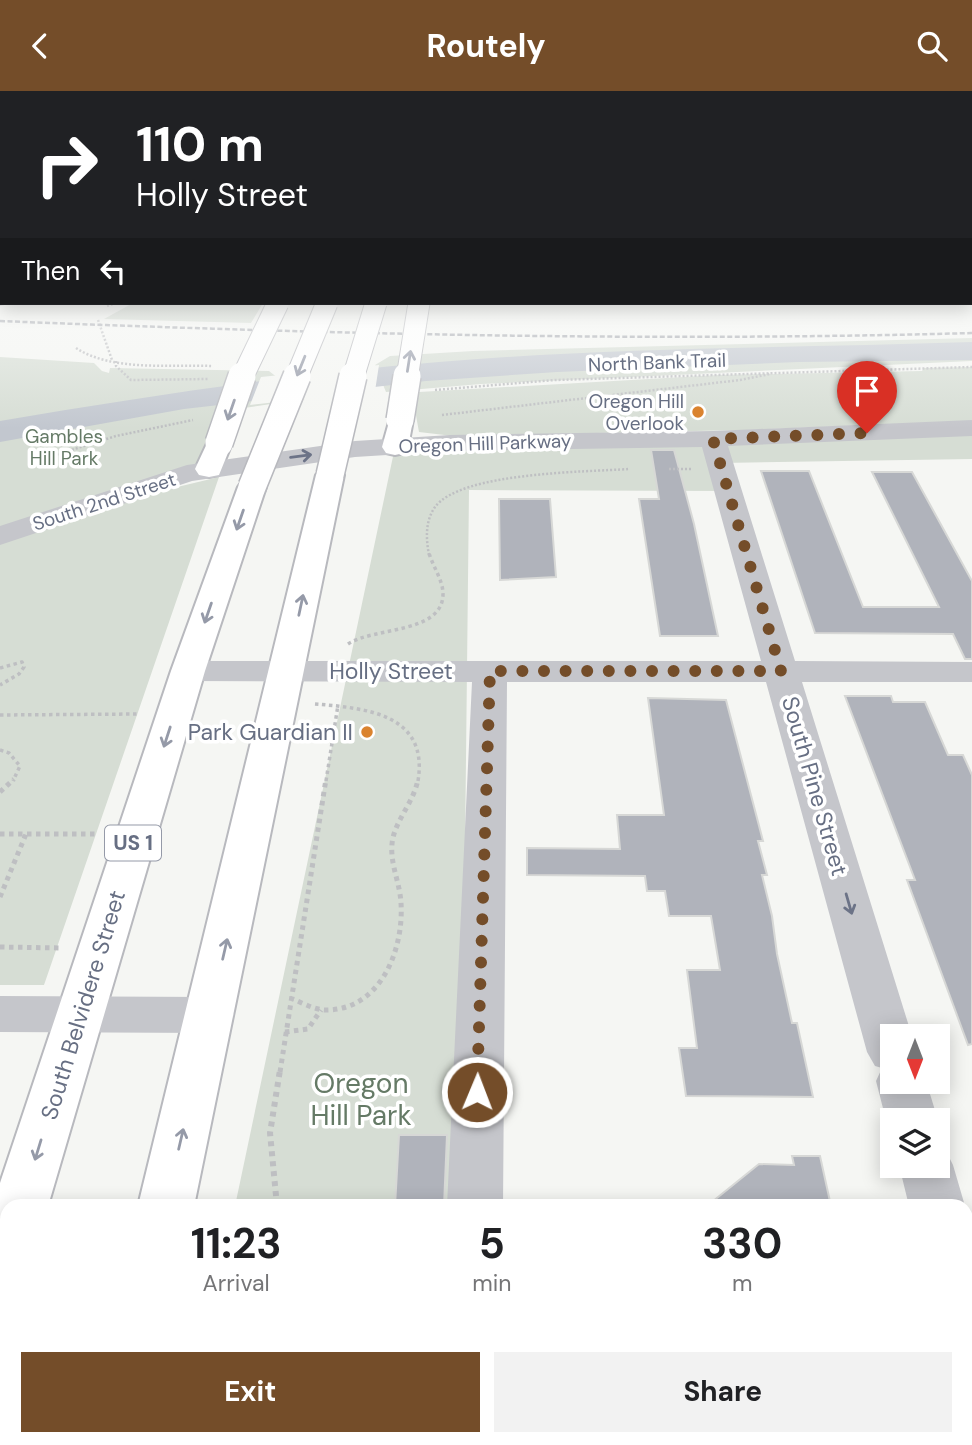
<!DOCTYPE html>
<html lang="en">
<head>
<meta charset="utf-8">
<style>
	:root { --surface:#fff; --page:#f2f2f2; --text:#202124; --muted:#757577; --accent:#744d29 }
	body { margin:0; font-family:"DM Sans",sans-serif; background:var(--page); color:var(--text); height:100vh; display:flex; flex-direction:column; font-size:26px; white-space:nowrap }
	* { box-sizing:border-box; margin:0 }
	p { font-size:23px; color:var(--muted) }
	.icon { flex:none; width:38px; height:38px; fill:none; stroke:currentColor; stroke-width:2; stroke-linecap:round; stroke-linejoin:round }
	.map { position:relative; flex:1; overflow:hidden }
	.drawer { position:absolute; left:0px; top:1108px; width:973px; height:247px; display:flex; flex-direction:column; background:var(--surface); border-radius:21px 21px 0 0; box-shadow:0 4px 18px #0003 }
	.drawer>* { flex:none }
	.guide { position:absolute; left:0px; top:0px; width:973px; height:214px; box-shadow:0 4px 18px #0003; background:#202124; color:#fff; overflow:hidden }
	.needle { width:46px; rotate:180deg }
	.fabs { position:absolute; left:880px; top:933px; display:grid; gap:14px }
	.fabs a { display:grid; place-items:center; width:70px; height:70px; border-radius:0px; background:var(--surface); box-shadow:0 4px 18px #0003; font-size:35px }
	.pin { position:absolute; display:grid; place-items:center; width:60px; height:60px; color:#fff; margin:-72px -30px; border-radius:50% 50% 50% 0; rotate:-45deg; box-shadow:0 0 7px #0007 }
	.pin .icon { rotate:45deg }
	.me { position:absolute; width:77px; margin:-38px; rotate:1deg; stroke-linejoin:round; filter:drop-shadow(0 0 5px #0008) }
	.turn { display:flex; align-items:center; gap:24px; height:147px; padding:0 21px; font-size:32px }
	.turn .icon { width:91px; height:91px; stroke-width:2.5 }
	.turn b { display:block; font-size:49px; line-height:60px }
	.then { display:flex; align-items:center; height:66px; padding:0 21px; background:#0003; gap:14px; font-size:26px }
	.eta { display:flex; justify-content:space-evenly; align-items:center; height:119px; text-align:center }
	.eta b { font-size:42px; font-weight:700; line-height:49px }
	.cta { display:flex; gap:14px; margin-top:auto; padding:14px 21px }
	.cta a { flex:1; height:80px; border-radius:0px; background:var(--accent); color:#fff; font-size:28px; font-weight:700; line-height:80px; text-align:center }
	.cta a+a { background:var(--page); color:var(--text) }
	header { display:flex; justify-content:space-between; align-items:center; height:91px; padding:0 21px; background:var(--accent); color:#fff; font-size:32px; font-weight:700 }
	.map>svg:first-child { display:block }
	.green { fill:#d6ddd4 }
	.water { fill:#c2c7cf }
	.pier { fill:#f5f6f3 }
	.building { fill:#b0b3bb; stroke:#d7d8d6; stroke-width:2 }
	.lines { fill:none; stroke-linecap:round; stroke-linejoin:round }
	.major-casing { stroke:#b8b9be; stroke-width:4 }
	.path-far3 { stroke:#bebfc2; stroke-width:2.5; stroke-dasharray:2 2; stroke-linecap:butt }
	.path-far2 { stroke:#bebfc2; stroke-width:3.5; stroke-dasharray:3.5 3.5; stroke-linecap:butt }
	.path-far1 { stroke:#bebfc2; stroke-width:5; stroke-dasharray:4.5 4.5; stroke-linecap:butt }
	.path { stroke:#bebfc2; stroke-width:6; stroke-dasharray:5 5; stroke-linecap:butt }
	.minor { fill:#c5c6cb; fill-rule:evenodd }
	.major { fill:#fff; fill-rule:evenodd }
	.rail { stroke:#a5a8af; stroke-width:2.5; stroke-dasharray:5 2.5; stroke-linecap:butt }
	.major-bridge-far1-casing { stroke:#b8b9be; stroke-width:23; stroke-linecap:butt }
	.major-bridge-casing { stroke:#b8b9be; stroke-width:30; stroke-linecap:butt }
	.major-bridge-far1 { stroke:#fff; stroke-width:21 }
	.major-bridge { stroke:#fff; stroke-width:27 }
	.oneway { stroke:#959aa8 }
	.oneway2 { stroke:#6c7387 }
	.route { stroke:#744d29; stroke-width:12; stroke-dasharray:0 21.6 }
	.poi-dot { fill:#da832f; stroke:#fff; stroke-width:2.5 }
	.labels { text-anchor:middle; stroke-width:7; stroke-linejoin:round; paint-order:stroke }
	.far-street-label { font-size:19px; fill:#676f83; stroke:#fff }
	.far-poi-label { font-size:19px; fill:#676f83; stroke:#fff; text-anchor:end }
	.far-park-label { font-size:19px; fill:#657a66; stroke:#fff }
	.shield { fill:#fff; stroke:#959aa8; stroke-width:2 }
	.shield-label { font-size:21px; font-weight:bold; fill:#676f83 }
	.street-label { font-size:23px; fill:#676f83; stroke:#fff }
	.poi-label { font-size:23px; fill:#676f83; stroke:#fff; text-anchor:end }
	.near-park-label { font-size:28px; fill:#657a66; stroke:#fff }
</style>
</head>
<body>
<header><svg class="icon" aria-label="back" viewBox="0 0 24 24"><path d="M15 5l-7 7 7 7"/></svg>Routely<svg class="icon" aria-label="search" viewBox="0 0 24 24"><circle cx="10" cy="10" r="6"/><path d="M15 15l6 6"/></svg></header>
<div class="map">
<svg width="972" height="1354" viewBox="0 0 972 1354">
	<rect width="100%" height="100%" fill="#f5f6f3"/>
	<path class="green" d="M133,212h130l-12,20 -147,-4z
		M972,247v23l-491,23 -95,8 -11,-27 15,-9 83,-5z
		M0,266l94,6 8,8 7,2 1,-5 159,3 36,28 -74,11 -22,59 -209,67z
		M972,276v54l-226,9 -293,6 -34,-4 -4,-22 4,-18 300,-17 203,-4 2,-3z
		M972,337v31l-251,4 8,28 -260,-1 -8,716h-226l160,-759z
		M219,386l-175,508h-44v-443l94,-35z"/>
	<path class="water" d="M972,251v18l-174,2 -241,10 -131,9 -242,28 -184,33v-21c146,-25 292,-47 439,-59 177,-15 356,-14 533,-20z"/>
	<path class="pier" d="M379,274l-4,26 -125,14 11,-28z"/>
	<path class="building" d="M651,359h23l20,74 24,112h-58l-21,-137h20z
		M761,380h48l54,136h76l-67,-135h40l60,109v78h-7l-12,-25 -138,-1z
		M499,408h51l6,78 -56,3z
		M845,605h46l2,6h32l23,53h15l9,20v269l-4,1 -61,-165h8z
		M648,607l78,2 37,141h-5l9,34h-5l10,41 5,38 15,69h5l16,74 -127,-1 -7,-48h18l-10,-78h33l-9,-54h-42l-4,-25h-18l-2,-15 -118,-1v-27l93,1 -3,-34h47z
		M399,1044h48l-3,71h-49z
		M792,1065h28l11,50h-124l52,-42 35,1z"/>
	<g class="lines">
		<g class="major-casing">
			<path id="major" d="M400,321l9,3 4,5 -5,27 -4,6 -9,2 -9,-2 -4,-6 9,-32z
				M219,344l9,2 4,6 -13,32 -10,2 -10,-2 -4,-6 15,-32z
				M330,376l10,2 4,6 -150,731h-56l178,-731 4,-6z
				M252,388l10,2 4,6 -61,184 -157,535h-41v90l-7,3v-73l4,-2 -4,-2v-39l171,-512 67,-184 4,-6z
				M82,1348h64l-1,6h-64z"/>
		</g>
		<path class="path-far3" d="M107,215l9,-3
			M98,229l14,40
			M76,257c37,24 94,16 136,18
			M116,270v5l15,14 78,-1
			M435,299l120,-10 417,-13
			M442,324l298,-35 30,-6
			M49,366l67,-21 77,-16
			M669,378h23
			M429,464c-3,-16 -4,-34 6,-48 26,-35 151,-35 194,-38"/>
		<path class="path-far2" d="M348,553c25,-17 95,-10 95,-50 0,-14 -10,-27 -14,-41
			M0,577l22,-6 2,5 -5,7 -19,11
			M315,613c51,4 114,10 103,77
			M0,624l139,-1
			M0,659l9,3 11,13 -7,15
			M326,690l12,-76"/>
		<path class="path-far1" d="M0,701l14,-13
			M0,743h99
			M0,806l26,-63
			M0,856l62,1
			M290,907c11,4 24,12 36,12 55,0 78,-61 75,-107 -1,-20 -11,-39 -9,-59 2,-23 22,-41 26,-65
			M285,941l23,-3 13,-19
			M280,981l46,-293"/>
		<path class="path" d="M277,1115l-7,-73 10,-63"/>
		<path class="minor" d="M971,169h1v12h-1z
			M0,203l2,9 7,1 -9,2z
			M972,329v16l-244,10 67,215 177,1v20h-170l110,354h-20v45h34l12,39h-46v13l-6,-13 -10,-39 6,-13 -7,-2 -8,-14 -101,-370h-259l-4,524h-56l25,-524 -284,-1 -12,-3 -5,-7 5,-7 12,-3h573l-59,-214 -252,4 -95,6 -163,24 -192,64v-19l187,-61 168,-24 95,-6 263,-4z
			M0,905l210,1 17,5 7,13 -7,13 -17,5 -210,-1z
			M938,1055l7,3 8,16 12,41h-56l-10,-41h39z
			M966,1184l6,3v110l-6,-1z
			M400,1348h64l-1,6h-64z"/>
		<use href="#major" class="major"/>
		<path class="rail" d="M0,230c324,13 648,21 972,12"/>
		<g class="major-bridge-far1-casing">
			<path id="major-bridge-far1" d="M242,287l36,-75
				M296,287l31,-75
				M353,287l23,-75
				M407,287l12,-75"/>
		</g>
		<g class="major-bridge-casing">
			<path id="major-bridge" d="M400,329l7,-44
				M219,352l23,-67
				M330,384l23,-99
				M252,396l45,-111"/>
		</g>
		<use href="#major-bridge-far1" class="major-bridge-far1"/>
		<use href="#major-bridge" class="major-bridge"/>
	</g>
	<defs><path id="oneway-shaft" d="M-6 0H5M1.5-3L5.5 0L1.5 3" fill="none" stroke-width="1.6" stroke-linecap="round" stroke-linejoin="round" transform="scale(1.75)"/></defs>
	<g class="oneway">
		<use href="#oneway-shaft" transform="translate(409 270) rotate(-81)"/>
		<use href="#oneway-shaft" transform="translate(301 275) rotate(112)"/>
		<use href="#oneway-shaft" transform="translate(231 319) rotate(109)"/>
		<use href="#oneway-shaft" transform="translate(240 429) rotate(109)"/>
		<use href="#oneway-shaft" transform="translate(301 514) rotate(-78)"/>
		<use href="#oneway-shaft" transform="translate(208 522) rotate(109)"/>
		<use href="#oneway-shaft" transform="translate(167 646) rotate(108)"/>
		<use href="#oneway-shaft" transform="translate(225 858) rotate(-77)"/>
		<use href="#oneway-shaft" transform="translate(181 1048) rotate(-77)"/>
		<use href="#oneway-shaft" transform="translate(38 1059) rotate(107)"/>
	</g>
	<g class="oneway2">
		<use href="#oneway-shaft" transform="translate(301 365) rotate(-7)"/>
		<use href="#oneway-shaft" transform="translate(849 813) rotate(74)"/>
	</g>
	<linearGradient id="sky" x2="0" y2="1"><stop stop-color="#99bcde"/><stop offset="0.44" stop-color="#fafbfa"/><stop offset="1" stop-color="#fafbfa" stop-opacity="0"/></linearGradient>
	<rect width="972" height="338" fill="url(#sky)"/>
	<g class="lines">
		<path class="route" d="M477,1001l13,-421h291l-68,-232 154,-6"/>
	</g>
	<g class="poi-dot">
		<circle cx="698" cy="321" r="7"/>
		<circle cx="367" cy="641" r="7"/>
	</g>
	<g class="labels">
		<g class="far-street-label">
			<text transform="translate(657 271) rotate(-2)" y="7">North Bank Trail</text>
			<text transform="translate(485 352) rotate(-2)" y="7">Oregon Hill Parkway</text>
			<text transform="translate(104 410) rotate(-18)" y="7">South 2nd Street</text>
		</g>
		<g class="far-poi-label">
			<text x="684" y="317">Oregon Hill<tspan x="684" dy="22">Overlook</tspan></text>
		</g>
		<g class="far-park-label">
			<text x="64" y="352">Gambles<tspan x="64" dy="22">Hill Park</tspan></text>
		</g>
		<rect class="shield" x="105" y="734.5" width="56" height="35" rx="5"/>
		<g class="shield-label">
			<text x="133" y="759">US 1</text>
		</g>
		<g class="street-label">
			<text x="391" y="588">Holly Street</text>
			<text transform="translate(815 695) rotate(74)" y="8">South Pine Street</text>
			<text transform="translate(83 914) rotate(-73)" y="8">South Belvidere Street</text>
		</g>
		<g class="poi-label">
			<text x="353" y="649">Park Guardian II</text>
		</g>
		<g class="near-park-label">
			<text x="361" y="1002">Oregon<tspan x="361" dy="32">Hill Park</tspan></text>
		</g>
	</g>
</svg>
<div class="fabs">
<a><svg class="needle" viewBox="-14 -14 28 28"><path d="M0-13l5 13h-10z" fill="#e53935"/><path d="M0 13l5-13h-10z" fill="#757577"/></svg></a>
<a><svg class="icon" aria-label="layers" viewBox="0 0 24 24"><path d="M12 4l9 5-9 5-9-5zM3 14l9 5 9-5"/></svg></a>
</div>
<div class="pin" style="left:867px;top:342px;background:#d93025"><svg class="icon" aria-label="arrive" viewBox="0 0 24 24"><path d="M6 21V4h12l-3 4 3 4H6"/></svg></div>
<svg class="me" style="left:477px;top:1001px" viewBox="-20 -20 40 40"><circle r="17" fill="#744d29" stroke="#fff" stroke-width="3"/><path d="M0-11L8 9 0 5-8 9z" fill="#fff"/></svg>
<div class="guide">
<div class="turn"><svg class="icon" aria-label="right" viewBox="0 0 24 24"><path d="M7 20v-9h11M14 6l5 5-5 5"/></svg><div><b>110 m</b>Holly Street</div></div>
<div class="then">Then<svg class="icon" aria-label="left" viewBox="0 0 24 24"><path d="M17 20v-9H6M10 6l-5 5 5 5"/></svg></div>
</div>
<section class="drawer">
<div class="eta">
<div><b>11:23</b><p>Arrival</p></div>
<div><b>5</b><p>min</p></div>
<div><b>330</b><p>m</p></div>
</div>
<div class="cta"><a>Exit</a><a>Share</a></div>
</section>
</div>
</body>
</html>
